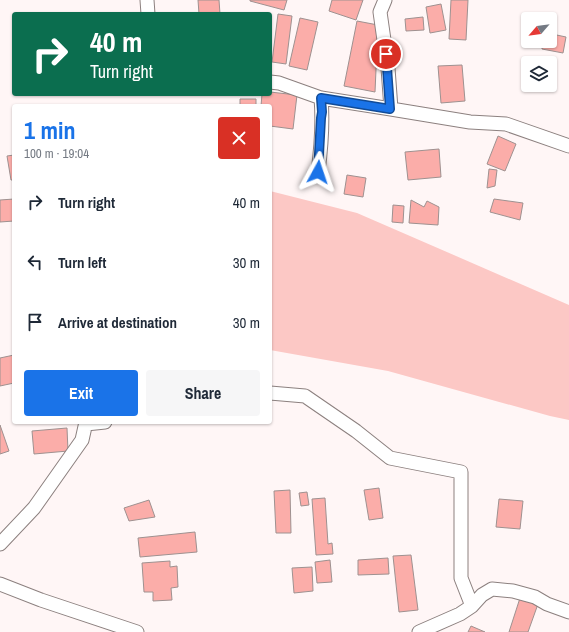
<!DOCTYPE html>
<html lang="en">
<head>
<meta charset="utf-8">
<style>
	:root { --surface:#fff; --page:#f6f6f7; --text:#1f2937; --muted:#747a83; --accent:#1a73e8 }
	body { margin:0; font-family:"Archivo Narrow",sans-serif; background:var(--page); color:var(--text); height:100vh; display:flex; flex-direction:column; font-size:15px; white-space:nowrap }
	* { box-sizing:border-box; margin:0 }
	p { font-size:13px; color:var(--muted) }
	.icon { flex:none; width:22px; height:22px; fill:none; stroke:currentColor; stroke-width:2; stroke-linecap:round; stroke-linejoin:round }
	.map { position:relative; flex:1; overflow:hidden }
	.details { position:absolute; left:12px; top:104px; width:260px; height:320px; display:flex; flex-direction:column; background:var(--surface); border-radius:4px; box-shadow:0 1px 3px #0004 }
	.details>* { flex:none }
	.hud { position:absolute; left:12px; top:12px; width:260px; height:84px; border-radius:4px; box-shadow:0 1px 3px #0004; background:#0b6e4f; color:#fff; overflow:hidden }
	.needle { width:26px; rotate:242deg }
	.controls { position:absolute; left:521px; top:12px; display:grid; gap:8px }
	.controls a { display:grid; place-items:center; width:36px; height:36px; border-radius:4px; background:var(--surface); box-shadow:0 1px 3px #0004; font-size:20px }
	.pin { position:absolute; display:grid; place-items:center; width:34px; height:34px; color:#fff; margin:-17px; border:2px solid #fff; border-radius:50%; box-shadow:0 1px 4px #0007 }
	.me { position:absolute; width:44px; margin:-22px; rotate:5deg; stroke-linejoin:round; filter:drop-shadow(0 0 3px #0008) }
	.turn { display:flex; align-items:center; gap:14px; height:84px; padding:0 12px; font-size:18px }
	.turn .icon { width:52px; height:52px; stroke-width:2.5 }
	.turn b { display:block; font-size:28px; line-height:34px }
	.round { display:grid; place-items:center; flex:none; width:42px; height:42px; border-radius:4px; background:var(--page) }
	.head { display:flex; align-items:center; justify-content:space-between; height:68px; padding:0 12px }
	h1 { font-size:24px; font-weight:700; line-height:30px; color:var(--accent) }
	.cta { display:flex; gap:8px; margin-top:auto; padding:8px 12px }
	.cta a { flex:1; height:46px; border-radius:4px; background:var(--accent); color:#fff; font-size:16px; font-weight:700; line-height:46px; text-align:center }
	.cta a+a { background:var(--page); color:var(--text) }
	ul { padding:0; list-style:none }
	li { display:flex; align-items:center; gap:12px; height:60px; padding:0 12px }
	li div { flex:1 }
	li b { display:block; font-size:15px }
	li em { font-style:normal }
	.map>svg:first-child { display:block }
	.green { fill:#fcc8c5 }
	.building { fill:#fbada9; stroke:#9e9190 }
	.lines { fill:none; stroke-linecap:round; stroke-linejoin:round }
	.street-casing { stroke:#8c807f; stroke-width:15 }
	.street { stroke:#fff; stroke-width:13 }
	.route-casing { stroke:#114b97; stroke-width:10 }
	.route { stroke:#1a73e8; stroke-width:7 }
</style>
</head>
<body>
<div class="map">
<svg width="569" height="632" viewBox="0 0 569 632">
	<rect width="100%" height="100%" fill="#fff6f6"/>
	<path class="green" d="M270,191l87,22 212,92v115l-19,-4 -162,-45 -118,-21z"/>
	<path class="building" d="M198,0h21l1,14h-21z
		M250,0h37l-3,10 -34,-9z
		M332,0h31l-7,20 -27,-9z
		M451,0h17l-2,40 -17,-1z
		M441,4l5,26 -16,3 -4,-26z
		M278,14l14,2 -6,48 -14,-2z
		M423,17l1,13 -18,1 -1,-12z
		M300,18l18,4 -11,48 -18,-4z
		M357,21l21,4 -3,67 -31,-6z
		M552,34l14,3 -3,16 -21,-4v-8h8v-6z
		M462,65l3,36 -24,2 -3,-37z
		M270,92l27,3 -4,34 -23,-3v-20h-9l1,-12h8z
		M240,99h16v7h-16z
		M498,136l18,8 -11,27 -18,-7z
		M439,149l2,28 -33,3 -3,-28z
		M14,155v25h-3l-4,-24z
		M489,169l8,1 -2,16 -8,2z
		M347,175l19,3 -3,19 -19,-3z
		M14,199v22l-14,1v-22z
		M494,199l29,4 -3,17 -30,-8z
		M411,200l13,7 3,-6 12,6 -1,18 -29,-2z
		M393,205l11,1 -1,17 -11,-1z
		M14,355v28l-14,3v-28z
		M0,425l9,26 -9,3z
		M67,428l1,23 -34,3 -2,-23z
		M379,488l4,30 -14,2 -5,-30z
		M290,490l1,43h-15l-2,-42z
		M307,492l2,13 -8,1 -2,-13z
		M325,498l3,46 4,-1 1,11 -17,1 -4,-56z
		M499,499l24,2 -3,28 -24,-2z
		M149,500l6,17 -26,4 -5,-13z
		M195,532l2,20 -57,5 -2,-19z
		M411,555l7,55 -19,2 -6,-56z
		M388,558l1,16 -31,1v-15z
		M330,560l2,22 -15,1 -2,-21z
		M170,561v6l7,-1 1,21 -7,1 1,12 -19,1v-9h-9l-2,-29z
		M312,567l1,24 -19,2 -2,-25z
		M520,598l18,6 -10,28h-19z
		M471,626l14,6h-17z"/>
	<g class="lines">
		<g class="street-casing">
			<path id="street" d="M147,0l1,14
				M270,82l9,1 42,15 70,11 -3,-41 -8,-56 5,-12
				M391,109l79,13 36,2 63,22
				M318,172c3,-23 5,-51 3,-74
				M270,393l35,3 51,35 34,27 71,14v106l11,28
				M86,424l19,-2
				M0,544l34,-36 48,-68 4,-18
				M0,584l41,16 96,32
				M419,632l41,-18 12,-8 10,-11 10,-6 21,2 22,6 12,7 22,8"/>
		</g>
		<use href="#street" class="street"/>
	</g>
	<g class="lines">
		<g class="route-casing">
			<path id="route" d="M318,172l3,-54 1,-6 -1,-14 69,11 -4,-55"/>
		</g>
		<use href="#route" class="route"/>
	</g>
</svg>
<div class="controls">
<a><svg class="needle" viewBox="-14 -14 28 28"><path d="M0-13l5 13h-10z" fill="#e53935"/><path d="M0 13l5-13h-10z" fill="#747a83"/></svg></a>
<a><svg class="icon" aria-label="layers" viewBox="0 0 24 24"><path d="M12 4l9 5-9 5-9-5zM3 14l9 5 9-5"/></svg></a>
</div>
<div class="pin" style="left:386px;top:54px;background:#d93025"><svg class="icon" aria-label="arrive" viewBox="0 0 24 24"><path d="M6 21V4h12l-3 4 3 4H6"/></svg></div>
<svg class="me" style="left:318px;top:172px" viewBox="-20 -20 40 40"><path d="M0-17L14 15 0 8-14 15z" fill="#1a73e8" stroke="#fff" stroke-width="4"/></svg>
<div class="hud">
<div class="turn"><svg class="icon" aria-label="right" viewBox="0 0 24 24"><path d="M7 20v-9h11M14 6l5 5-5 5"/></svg><div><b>40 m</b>Turn right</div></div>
</div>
<section class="details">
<div class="head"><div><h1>1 min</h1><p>100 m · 19:04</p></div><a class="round" style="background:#d93025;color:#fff"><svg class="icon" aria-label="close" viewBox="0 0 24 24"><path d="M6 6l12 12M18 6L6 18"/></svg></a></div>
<ul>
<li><svg class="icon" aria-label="right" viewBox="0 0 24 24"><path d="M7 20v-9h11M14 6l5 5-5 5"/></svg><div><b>Turn right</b></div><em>40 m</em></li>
<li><svg class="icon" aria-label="left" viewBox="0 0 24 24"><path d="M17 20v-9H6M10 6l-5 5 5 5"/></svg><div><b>Turn left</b></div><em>30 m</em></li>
<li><svg class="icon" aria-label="arrive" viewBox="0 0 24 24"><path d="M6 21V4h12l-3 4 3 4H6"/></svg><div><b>Arrive at destination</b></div><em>30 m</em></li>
</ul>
<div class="cta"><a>Exit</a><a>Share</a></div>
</section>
</div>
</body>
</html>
